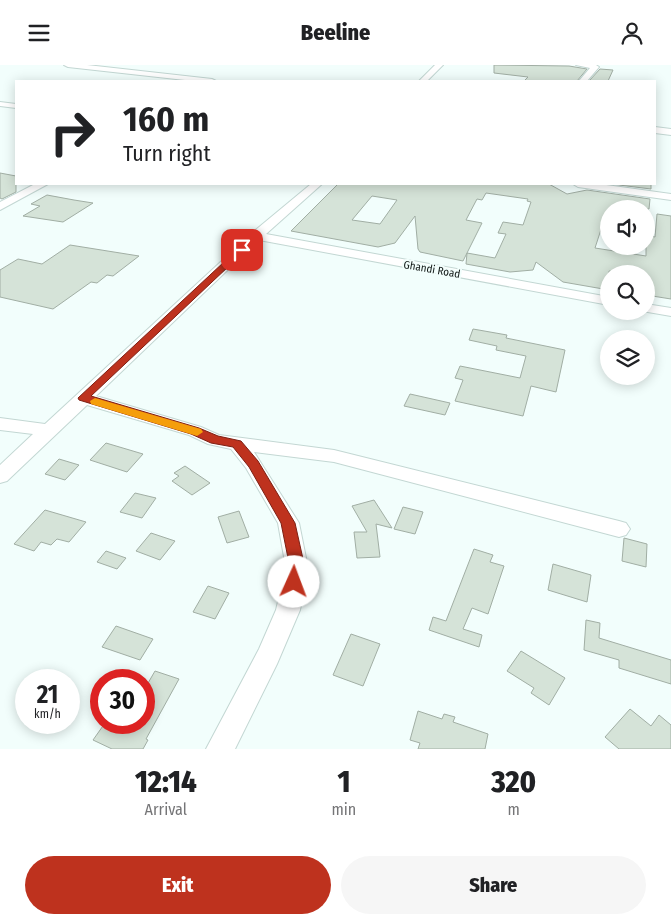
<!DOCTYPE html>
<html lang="en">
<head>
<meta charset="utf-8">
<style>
	:root { --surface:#fff; --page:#f6f6f6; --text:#202124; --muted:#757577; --accent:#be321e }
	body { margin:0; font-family:"Fira Sans Condensed",sans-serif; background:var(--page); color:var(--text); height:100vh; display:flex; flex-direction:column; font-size:19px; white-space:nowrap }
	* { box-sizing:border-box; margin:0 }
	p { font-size:16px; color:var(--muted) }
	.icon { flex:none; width:28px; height:28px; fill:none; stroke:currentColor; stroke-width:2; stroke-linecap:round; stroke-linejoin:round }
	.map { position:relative; height:684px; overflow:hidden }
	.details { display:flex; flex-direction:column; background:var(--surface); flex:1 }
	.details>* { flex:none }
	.banner { position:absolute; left:15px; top:15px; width:641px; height:105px; border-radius:0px; box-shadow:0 2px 12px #0003; background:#fff; color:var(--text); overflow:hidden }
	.buttons { position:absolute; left:600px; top:135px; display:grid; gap:10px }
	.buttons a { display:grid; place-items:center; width:55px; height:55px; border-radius:50%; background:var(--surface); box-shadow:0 2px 12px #0003; font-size:25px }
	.speed { position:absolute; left:15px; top:604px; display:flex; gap:10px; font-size:25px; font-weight:700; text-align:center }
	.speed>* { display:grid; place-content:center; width:65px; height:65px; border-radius:50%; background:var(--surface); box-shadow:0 2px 12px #0003; line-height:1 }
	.speed small { font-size:12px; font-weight:400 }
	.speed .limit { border:8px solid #d22; background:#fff; color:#111 }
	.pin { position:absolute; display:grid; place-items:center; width:42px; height:42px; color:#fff; margin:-21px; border-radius:10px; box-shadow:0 2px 8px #0006 }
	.me { position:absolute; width:55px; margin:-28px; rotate:2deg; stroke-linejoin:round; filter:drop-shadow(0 0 4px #0008) }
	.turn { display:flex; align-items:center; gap:18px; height:105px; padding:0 25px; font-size:22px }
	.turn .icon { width:65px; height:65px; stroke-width:2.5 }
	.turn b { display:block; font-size:35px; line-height:42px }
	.eta { display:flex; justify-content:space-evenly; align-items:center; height:85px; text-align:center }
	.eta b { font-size:30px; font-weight:800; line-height:35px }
	.primary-button { display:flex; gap:10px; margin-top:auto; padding:10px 25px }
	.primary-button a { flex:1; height:58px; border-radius:30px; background:var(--accent); color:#fff; font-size:20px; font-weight:800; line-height:58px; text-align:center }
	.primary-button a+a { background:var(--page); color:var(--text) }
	header { display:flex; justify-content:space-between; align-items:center; height:65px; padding:0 25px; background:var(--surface); font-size:22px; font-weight:800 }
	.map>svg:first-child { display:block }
	.building { fill:#d5e3d8; stroke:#a1aea4; fill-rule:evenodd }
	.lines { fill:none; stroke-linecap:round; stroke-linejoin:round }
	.minor-casing { stroke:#c3d7d3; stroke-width:2 }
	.minor { fill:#fff; fill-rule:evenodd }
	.route { fill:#be321e; stroke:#7c2014 }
	.slow { fill:#f59e0b }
	.labels { text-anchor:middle; stroke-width:4; stroke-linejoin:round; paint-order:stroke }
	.far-street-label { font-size:11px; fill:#101715; stroke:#f2fefc }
</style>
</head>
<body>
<header><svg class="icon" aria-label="menu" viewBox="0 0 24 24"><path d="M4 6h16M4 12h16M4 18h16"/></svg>Beeline<svg class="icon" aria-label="person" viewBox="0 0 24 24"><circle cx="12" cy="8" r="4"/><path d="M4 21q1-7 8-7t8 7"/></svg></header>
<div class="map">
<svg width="671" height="684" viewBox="0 0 671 684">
	<rect width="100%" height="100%" fill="#f2fefc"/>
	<path class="building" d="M494,0l75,1 18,3 -10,12h-53l4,-4 -34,-4z
		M600,4l13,1 -5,11h-19z
		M0,108l16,3v16l-14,7 -2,-1z
		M338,119h211l18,10 20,-4 63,9 -1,10h-40v5h-3l-11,34 51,8v-21l9,2 2,-23 14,2v83l-25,-4v-21l-37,-3v19l-46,-8 -27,-20 -3,8 -23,2 -44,-8 1,-11 28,5 11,-24 -8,-1 5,-11 20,3 8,-23 -4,-1 1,-2 -42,-6 -4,7 -5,-1 -11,21 16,3 -19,38 -43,-9 -2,-3 -3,-33 -20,27 -17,4 -87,-16zM372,131l25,4 -17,24 -28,-4z
		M611,119h40v5z
		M47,130l27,5 19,3 -30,19 -40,-6 17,-10 -9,-2z
		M70,180l69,11 -26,20 -6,-1 -10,8 -6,-1 -38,27 -53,-12v-27l18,-11 24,5z
		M473,264l34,6 -1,3 59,12 -9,42 -25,-6 -8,30 -68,-15 8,-21 -8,-2 5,-12 60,12 6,-22 -30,-6 1,-4 -28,-6z
		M410,329l40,9 -5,12 -41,-9z
		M106,378l37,11 -16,18 -37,-12z
		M59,394l20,6 -14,15 -20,-6z
		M185,401l25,17 -18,12 -20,-14 7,-5 -5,-3z
		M135,428l21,5 -14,20 -22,-6z
		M374,435l18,28 -16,-4 4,33 -23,1 -3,-26h13l-15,-26z
		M403,442l20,5 -8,22 -21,-5z
		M45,445l41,12 -17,20 -12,-3 -6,6 -10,-3 -7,9 -20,-7z
		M239,446l10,26 -22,6 -9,-26z
		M151,468l24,8 -15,19 -24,-9z
		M624,473l23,6 -1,23 -24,-6z
		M474,484l19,6 -3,7 14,4 -16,48 -16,-6 -9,21 19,6 -3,12 -50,-17 4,-13 13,4z
		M106,486l20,7 -9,11 -20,-7z
		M553,499l38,11 -4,27 -39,-12z
		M208,521l21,7 -14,26 -22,-7z
		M586,555l14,3 -1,15 72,22v24l-52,-16v-8l-35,-10z
		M116,561l37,13 -13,21 -38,-13z
		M351,569l29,10 -17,42 -30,-11z
		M521,586l44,27 -16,27 -18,-12 3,-5 -27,-17z
		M155,606l24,8 -33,60 2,1 -5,9h-31l-19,-9 12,-17h39v-33z
		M630,644l21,17 8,-11 12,10v24h-52l-14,-12z
		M418,646l24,8 2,-5 11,3 -2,5 35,12 -3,15h-67l2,-6 -10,-3z"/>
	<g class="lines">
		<g class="minor-casing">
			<path id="minor" d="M64,0h23l125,14 4,2h-22l-126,-14z
				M435,0h8l-16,16h-8z
				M576,0h20l3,2 -12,14h-8l11,-13z
				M0,37l16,2v4l-16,-2z
				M655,62l16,2v6l-16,-2z
				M35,119h13l-48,26v-8z
				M311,119h11l-56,50 343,63v8l-350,-65 -163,156 105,31 18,8 115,15 285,71 7,2 4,6 -4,6 -7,2 -285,-75 -80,-10 45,71 9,45 -8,42 -23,54 -42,85h-29l53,-100 17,-39 10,-42 -8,-45 -32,-55 -15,-19 -23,-5 -19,-9 -102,-30 -80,76 -7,2v-18l33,-31 -33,-4v-12l45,6 207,-191z
				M573,119h26l72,10v6l-93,-13z
				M646,239l25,4v8l-29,-5h4z"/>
		</g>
		<use href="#minor" class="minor"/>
	</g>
	<path class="route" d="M239,183l7,2 -155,146 108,32 19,8 23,5 17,20 37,62 10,45 -6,18 -5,2 -5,-2 -2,-4 3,-14 -9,-45 -32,-56 -16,-20 -22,-4 -20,-9 -112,-34 -1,-2z"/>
	<path class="slow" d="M95,333l106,31 2,3 -6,4 -106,-32 -1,-3z"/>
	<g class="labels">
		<g class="far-street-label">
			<text transform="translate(432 204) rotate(10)" y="4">Ghandi Road</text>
		</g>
	</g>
</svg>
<div class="buttons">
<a><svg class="icon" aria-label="sound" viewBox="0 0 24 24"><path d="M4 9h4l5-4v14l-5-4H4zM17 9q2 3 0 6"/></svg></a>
<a><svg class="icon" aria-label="search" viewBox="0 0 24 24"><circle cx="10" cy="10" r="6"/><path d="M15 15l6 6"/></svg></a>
<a><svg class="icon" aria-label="layers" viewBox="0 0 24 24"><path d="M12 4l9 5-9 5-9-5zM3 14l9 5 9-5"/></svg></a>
</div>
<div class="speed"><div>21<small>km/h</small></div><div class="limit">30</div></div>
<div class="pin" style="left:242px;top:185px;background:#d93025"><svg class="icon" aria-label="arrive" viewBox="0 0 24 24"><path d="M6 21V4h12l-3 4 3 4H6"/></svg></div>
<svg class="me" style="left:294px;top:517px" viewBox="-20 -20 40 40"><circle r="19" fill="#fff"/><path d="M0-13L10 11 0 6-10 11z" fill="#be321e"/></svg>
<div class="banner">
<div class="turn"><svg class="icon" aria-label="right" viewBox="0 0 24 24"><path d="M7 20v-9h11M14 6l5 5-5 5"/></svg><div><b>160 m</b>Turn right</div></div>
</div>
</div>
<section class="details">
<div class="eta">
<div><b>12:14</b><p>Arrival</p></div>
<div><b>1</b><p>min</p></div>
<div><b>320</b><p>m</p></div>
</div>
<div class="primary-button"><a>Exit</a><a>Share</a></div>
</section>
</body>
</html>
